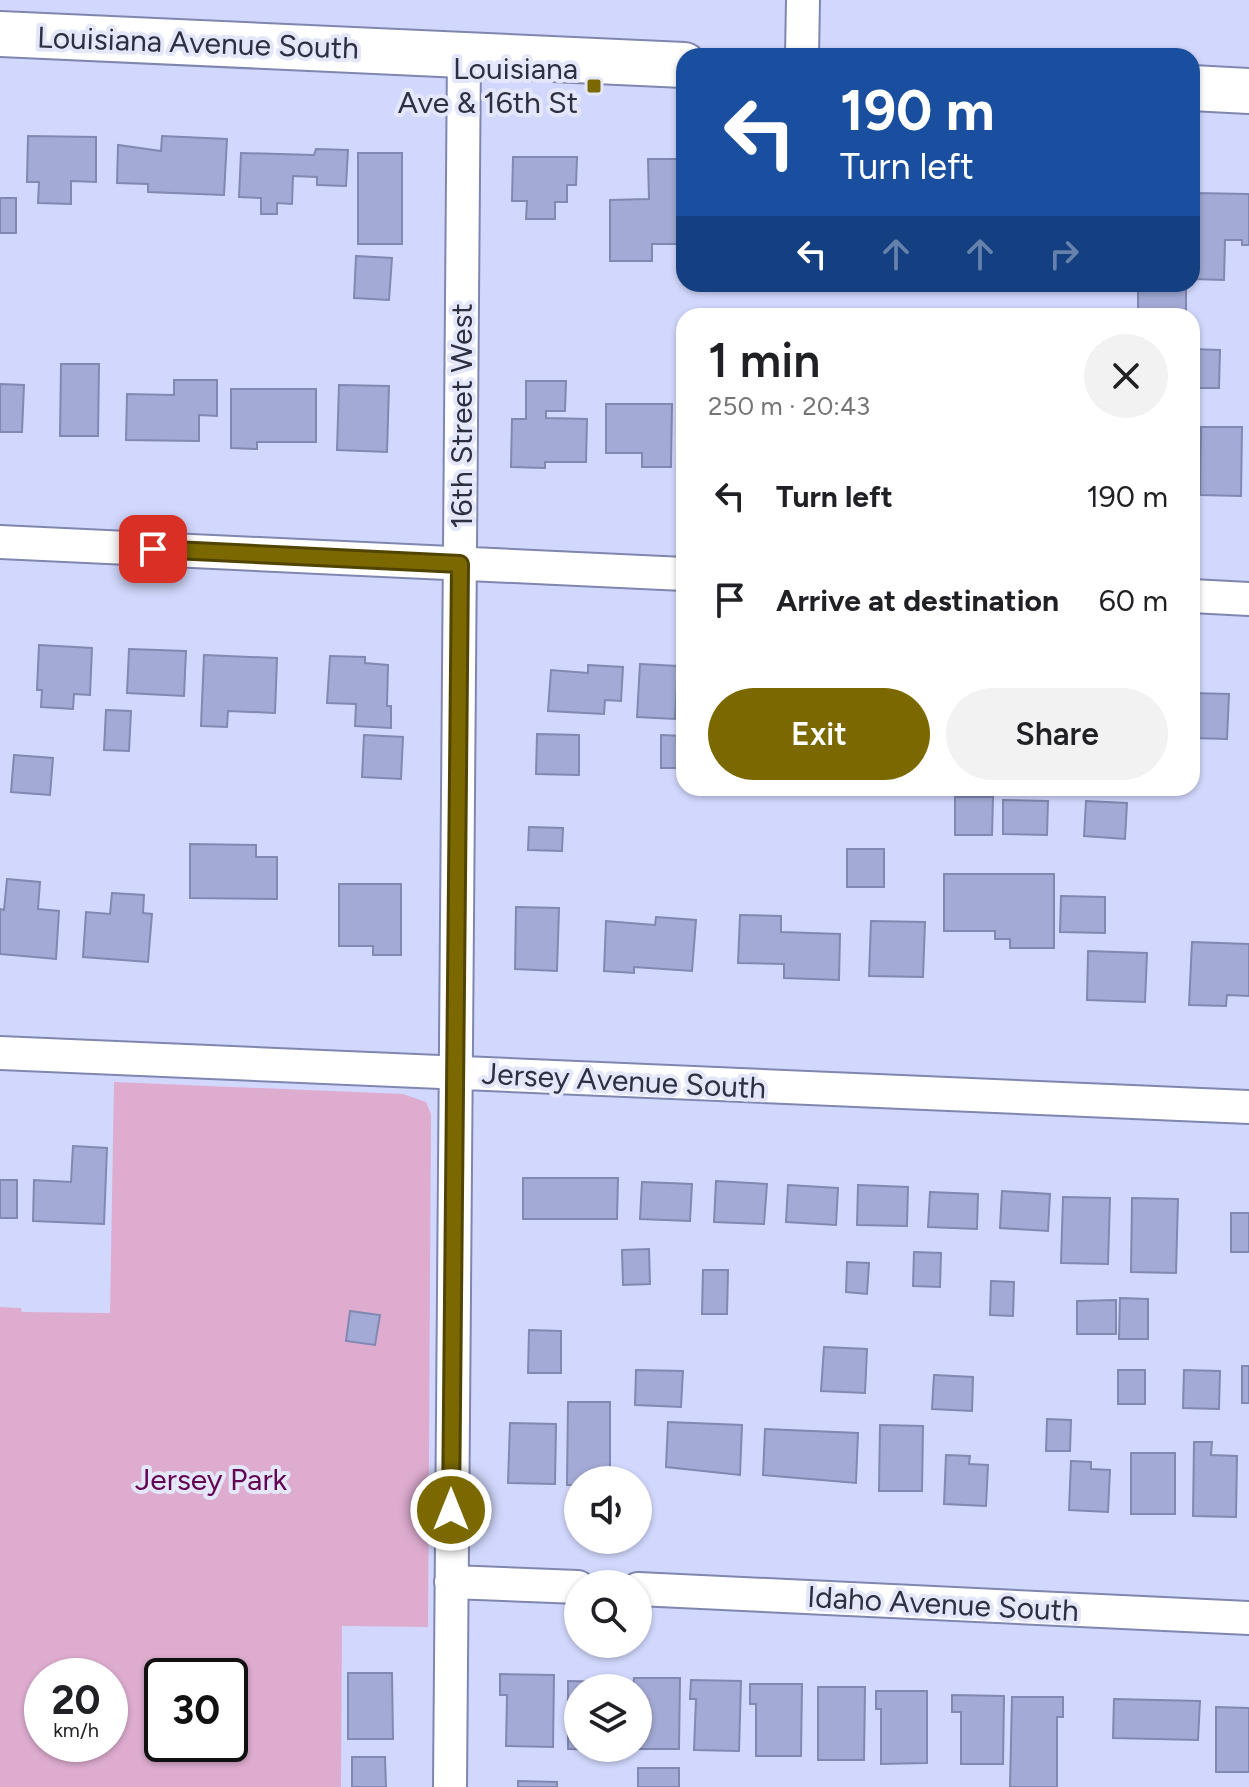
<!DOCTYPE html>
<html lang="en">
<head>
<meta charset="utf-8">
<style>
	:root { --surface:#fff; --page:#f2f2f2; --text:#202124; --muted:#757577; --accent:#7b6900 }
	body { margin:0; font-family:Figtree,sans-serif; background:var(--page); color:var(--text); height:100vh; display:flex; flex-direction:column; font-size:30px; white-space:nowrap }
	* { box-sizing:border-box; margin:0 }
	p { font-size:26px; color:var(--muted) }
	.icon { flex:none; width:44px; height:44px; fill:none; stroke:currentColor; stroke-width:2; stroke-linecap:round; stroke-linejoin:round }
	.map { position:relative; flex:1; overflow:hidden }
	.drawer { position:absolute; left:676px; top:308px; width:524px; height:488px; display:flex; flex-direction:column; background:var(--surface); border-radius:24px; box-shadow:0 2px 6px #0004 }
	.drawer>* { flex:none }
	.top-card { position:absolute; left:676px; top:48px; width:524px; height:244px; border-radius:24px; box-shadow:0 2px 6px #0004; background:#1a4fa0; color:#fff; overflow:hidden }
	.fabs { position:absolute; left:564px; top:1466px; display:grid; gap:16px }
	.fabs a { display:grid; place-items:center; width:88px; height:88px; border-radius:50%; background:var(--surface); box-shadow:0 2px 6px #0004; font-size:40px }
	.speed { position:absolute; left:24px; top:1658px; display:flex; gap:16px; font-size:40px; font-weight:700; text-align:center }
	.speed>* { display:grid; place-content:center; width:104px; height:104px; border-radius:50%; background:var(--surface); box-shadow:0 2px 6px #0004; line-height:1 }
	.speed small { font-size:20px; font-weight:400 }
	.speed .limit { border:4px solid #111; border-radius:12px; background:#fff; color:#111 }
	.pin { position:absolute; display:grid; place-items:center; width:68px; height:68px; color:#fff; margin:-34px; border-radius:16px; box-shadow:0 4px 12px #0006 }
	.me { position:absolute; width:88px; margin:-44px; rotate:0deg; stroke-linejoin:round; filter:drop-shadow(0 0 6px #0008) }
	.turn { display:flex; align-items:center; gap:28px; height:168px; padding:0 32px; font-size:36px }
	.turn .icon { width:104px; height:104px; stroke-width:2.5 }
	.turn b { display:block; font-size:56px; line-height:68px }
	.lanes { display:flex; align-items:center; height:76px; padding:0 32px; background:#0003; justify-content:center; gap:40px; direction:ltr }
	.lanes .off { opacity:.35 }
	.round { display:grid; place-items:center; flex:none; width:84px; height:84px; border-radius:42px; background:var(--page) }
	.headline { display:flex; align-items:center; justify-content:space-between; height:136px; padding:0 32px }
	h1 { font-size:48px; font-weight:600; line-height:60px }
	.action { display:flex; gap:16px; margin-top:auto; padding:16px 32px }
	.action a { flex:1; height:92px; border-radius:48px; background:var(--accent); color:#fff; font-size:32px; font-weight:600; line-height:92px; text-align:center }
	.action a+a { background:var(--page); color:var(--text) }
	ul { padding:0; list-style:none }
	li { display:flex; align-items:center; gap:24px; height:104px; padding:0 32px }
	li div { flex:1 }
	li b { display:block; font-size:30px }
	li em { font-style:normal }
	.map>svg:first-child { display:block }
	.green { fill:#deaccf; fill-rule:evenodd }
	.building { fill:#a3aad5; stroke:#8188b1; stroke-width:2 }
	.lines { fill:none; stroke-linecap:round; stroke-linejoin:round }
	.minor-casing { stroke:#7f86af; stroke-width:36 }
	.secondary-casing { stroke:#7f86af; stroke-width:48 }
	.minor { stroke:#fff; stroke-width:32 }
	.secondary { stroke:#fff; stroke-width:44 }
	.route-casing { stroke:#504400; stroke-width:20 }
	.route { stroke:#7b6900; stroke-width:14 }
	.poi-dot { fill:#7b6900; stroke:#e3e7f9; stroke-width:3 }
	.labels { text-anchor:middle; stroke-width:8; stroke-linejoin:round; paint-order:stroke }
	.street-label { font-size:30px; fill:#2d3041; stroke:#e3e7f9 }
	.poi-label { font-size:30px; fill:#2d3041; stroke:#e3e7f9; text-anchor:end }
	.park-label { font-size:30px; fill:#630452; stroke:#e3e7f9 }
</style>
</head>
<body>
<div class="map">
<svg width="1249" height="1787" viewBox="0 0 1249 1787">
	<rect width="100%" height="100%" fill="#d2d8fd"/>
	<path class="green" d="M114,1082l289,12 23,8 5,12 -3,513 -86,-1 -1,161h-341v-480l21,1 1,4 88,1zM42,1676h68v68h-68zM162,1676h68v68h-68z"/>
	<path class="building" d="M28,136l68,1v45l-25,-1v23l-33,-1 1,-21h-12z
		M162,136l65,3 -3,56 -76,-3v-8l-31,-1 1,-38 43,6z
		M316,149l32,1 -2,36 -29,-1v-8l-24,-1 -1,28 -15,-1v11h-16v-16l-22,-1 2,-44 73,2z
		M358,153h44v91h-44z
		M513,157h64l-1,28h-9v17h-12v17h-29l1,-18h-15z
		M648,159h36v85h-32v17h-42v-61l39,-1z
		M1193,193l56,1v51h-7v-5h-17l-1,40 -32,-1z
		M0,198h16v35h-16z
		M356,256l36,2 -3,42 -35,-2z
		M1138,286l48,1v29h-48z
		M1192,349l28,1 -1,38h-27z
		M61,364h38l-1,72h-38z
		M174,380h43v36l-18,-1v26l-73,-1 1,-46 47,1z
		M526,381h40l-1,30h-19v7l41,1 -1,43h-41v6l-34,-1 1,-48h14z
		M0,384l24,1 -2,47h-22z
		M339,385l50,1 -2,66 -50,-2z
		M231,389h85v53h-59v7l-26,-1z
		M606,404h66l-1,63h-29v-14h-36z
		M1201,427h41l-1,69 -41,-1z
		M39,645l53,3 -2,47 -16,-1 -1,15 -32,-2 1,-17h-5z
		M129,649l57,2 -2,45 -57,-3z
		M204,655l73,3 -2,55 -47,-2 -1,16 -26,-1z
		M330,656l35,1v6l23,2 -1,41h4v22l-36,-2 1,-22 -29,-1z
		M640,664l38,2 -3,53 -38,-2z
		M588,665l35,2 -2,34 -16,-1 -1,14 -56,-3 3,-41 37,3z
		M1192,693l37,1 -2,45 -35,-1z
		M106,710l25,1 -2,40 -25,-1z
		M537,734l42,1v40l-43,-1z
		M364,735l39,2 -2,42 -39,-2z
		M661,735l23,1v32h-23z
		M14,755l39,3 -3,37 -39,-3z
		M955,797h38l-1,38h-37z
		M1003,800l45,1 -1,34 -44,-1z
		M1086,801l41,2 -2,36 -41,-3z
		M529,827l34,1 -1,23 -34,-1z
		M190,844l66,1v12h21v42l-87,-1z
		M847,849h37v38h-37z
		M944,874h110v74h-44v-9h-15v-8h-51z
		M7,879l33,3 -2,27 21,2 -3,48 -56,-5v-45l4,1z
		M339,884h62v71h-28v-9h-34z
		M112,893l32,2 -1,18 9,1 -4,48 -65,-5 3,-45 24,2z
		M1061,896l44,1v36l-45,-1z
		M516,907l43,1 -2,63 -42,-2z
		M740,915l41,1v16l59,2 -1,46 -55,-2v-14l-46,-1z
		M656,917l40,3 -4,51 -58,-4v6l-30,-2 2,-50 49,4z
		M871,921l54,1 -2,55 -54,-1z
		M1192,942l57,2v52l-22,-1 -1,11 -37,-1z
		M1088,951l59,2 -2,49 -58,-2z
		M73,1146l34,2 -3,76 -71,-3 1,-41 37,2z
		M523,1178h95l-1,41h-94z
		M0,1180h17v38h-17z
		M716,1181l51,3 -3,40 -50,-2z
		M642,1182l50,2 -2,37 -50,-2z
		M788,1185l50,3 -2,37 -50,-3z
		M858,1185l50,2 -1,39 -50,-1z
		M1002,1191l48,3 -2,37 -48,-3z
		M930,1192l48,2 -1,35 -49,-2z
		M1063,1197l47,1 -2,66 -47,-1z
		M1132,1198l46,1 -2,74 -45,-1z
		M1231,1213h18v39h-18z
		M649,1249l1,35 -27,1 -1,-35z
		M914,1252l27,1 -1,34 -27,-1z
		M847,1262l22,1 -2,31 -21,-2z
		M703,1270h25l-1,44h-25z
		M991,1281l23,1 -1,34 -23,-1z
		M1120,1298l28,1v40h-29z
		M1116,1300v34h-39v-33z
		M350,1311l30,4 -5,30 -29,-4z
		M529,1330l32,1v42h-33z
		M824,1347l43,2 -2,44 -44,-2z
		M1242,1366h7v37h-7z
		M636,1370l47,1 -2,36 -46,-2z
		M1118,1370h27v34h-27z
		M1184,1370l36,1 -1,38 -36,-1z
		M934,1375l39,2 -1,34 -40,-2z
		M568,1402h42v78h-32v5h-11z
		M1047,1419l24,1 -1,31h-24z
		M668,1422l74,3 -2,50 -74,-8z
		M510,1423l46,1 -1,60 -47,-1z
		M880,1425l43,1 -1,65h-43z
		M765,1429l93,4 -2,50 -93,-8z
		M1194,1442h18l-1,13 26,1 -1,61 -43,-1z
		M1131,1453h44v61h-44z
		M946,1455l24,1 -1,8 19,1 -2,41 -42,-2z
		M1071,1461l20,1v7l19,1 -2,42 -39,-2z
		M348,1673h44l1,66h-45z
		M500,1674l54,1 -1,72 -47,-1 1,-51h-7z
		M634,1678h46l-1,71h-46l5,-1v-60h-5z
		M691,1680l50,1 -2,70 -45,-1 2,-51h-6z
		M568,1681l49,1v6h-39v60l38,2 -48,-1z
		M750,1684h52l-1,72h-45v-52h-6z
		M818,1687h47l-1,73h-46z
		M876,1691h51v72l-46,1v-55h-5z
		M952,1695l52,1 -1,68h-42v-52h-9z
		M1012,1697h51v20h-6v70h-47z
		M1114,1699l86,2 -2,39 -85,-2z
		M1216,1707l33,1v64h-33z
		M352,1757h33l1,30h-34z
		M638,1768h41v19h-41z
		M518,1781l39,1v5h-39z"/>
	<g class="lines">
		<g class="minor-casing">
			<path id="minor" d="M802,56l1,-56
				M0,542l684,32
				M1192,596l57,3
				M0,1053l1249,54
				M451,1582l127,5
				M638,1589l611,29
				M450,1787l14,-1734"/>
		</g>
		<g class="secondary-casing">
			<path id="secondary" d="M0,34l684,31
				M1192,88l57,3"/>
		</g>
		<use href="#minor" class="minor"/>
		<use href="#secondary" class="secondary"/>
	</g>
	<g class="lines">
		<g class="route-casing">
			<path id="route" d="M153,549l307,15 -9,946"/>
		</g>
		<use href="#route" class="route"/>
	</g>
	<rect class="poi-dot" x="586" y="78" width="16" height="16" rx="4"/>
	<g class="labels">
		<g class="street-label">
			<text transform="translate(198 43) rotate(2)" y="10">Louisiana Avenue South</text>
			<text transform="translate(462 416) rotate(-90)" y="10">16th Street West</text>
			<text transform="translate(624 1081) rotate(3)" y="10">Jersey Avenue South</text>
			<text transform="translate(943 1604) rotate(3)" y="10">Idaho Avenue South</text>
		</g>
		<g class="poi-label">
			<text x="578" y="79">Louisiana<tspan x="578" dy="34">Ave &amp; 16th St</tspan></text>
		</g>
		<g class="park-label">
			<text x="211" y="1490">Jersey Park</text>
		</g>
	</g>
</svg>
<div class="fabs">
<a><svg class="icon" aria-label="sound" viewBox="0 0 24 24"><path d="M4 9h4l5-4v14l-5-4H4zM17 9q2 3 0 6"/></svg></a>
<a><svg class="icon" aria-label="search" viewBox="0 0 24 24"><circle cx="10" cy="10" r="6"/><path d="M15 15l6 6"/></svg></a>
<a><svg class="icon" aria-label="layers" viewBox="0 0 24 24"><path d="M12 4l9 5-9 5-9-5zM3 14l9 5 9-5"/></svg></a>
</div>
<div class="speed"><div>20<small>km/h</small></div><div class="limit">30</div></div>
<div class="pin" style="left:153px;top:549px;background:#d93025"><svg class="icon" aria-label="arrive" viewBox="0 0 24 24"><path d="M6 21V4h12l-3 4 3 4H6"/></svg></div>
<svg class="me" style="left:451px;top:1510px" viewBox="-20 -20 40 40"><circle r="17" fill="#7b6900" stroke="#fff" stroke-width="3"/><path d="M0-11L8 9 0 5-8 9z" fill="#fff"/></svg>
<div class="top-card">
<div class="turn"><svg class="icon" aria-label="left" viewBox="0 0 24 24"><path d="M17 20v-9H6M10 6l-5 5 5 5"/></svg><div><b>190 m</b>Turn left</div></div>
<div class="lanes"><svg class="icon" aria-label="left" viewBox="0 0 24 24"><path d="M17 20v-9H6M10 6l-5 5 5 5"/></svg><svg class="icon off" aria-label="ahead" viewBox="0 0 24 24"><path d="M12 20V5M6 11l6-6 6 6"/></svg><svg class="icon off" aria-label="ahead" viewBox="0 0 24 24"><path d="M12 20V5M6 11l6-6 6 6"/></svg><svg class="icon off" aria-label="right" viewBox="0 0 24 24"><path d="M7 20v-9h11M14 6l5 5-5 5"/></svg></div>
</div>
<section class="drawer">
<div class="headline"><div><h1>1 min</h1><p>250 m · 20:43</p></div><a class="round"><svg class="icon" aria-label="close" viewBox="0 0 24 24"><path d="M6 6l12 12M18 6L6 18"/></svg></a></div>
<ul>
<li><svg class="icon" aria-label="left" viewBox="0 0 24 24"><path d="M17 20v-9H6M10 6l-5 5 5 5"/></svg><div><b>Turn left</b></div><em>190 m</em></li>
<li><svg class="icon" aria-label="arrive" viewBox="0 0 24 24"><path d="M6 21V4h12l-3 4 3 4H6"/></svg><div><b>Arrive at destination</b></div><em>60 m</em></li>
</ul>
<div class="action"><a>Exit</a><a>Share</a></div>
</section>
</div>
</body>
</html>
